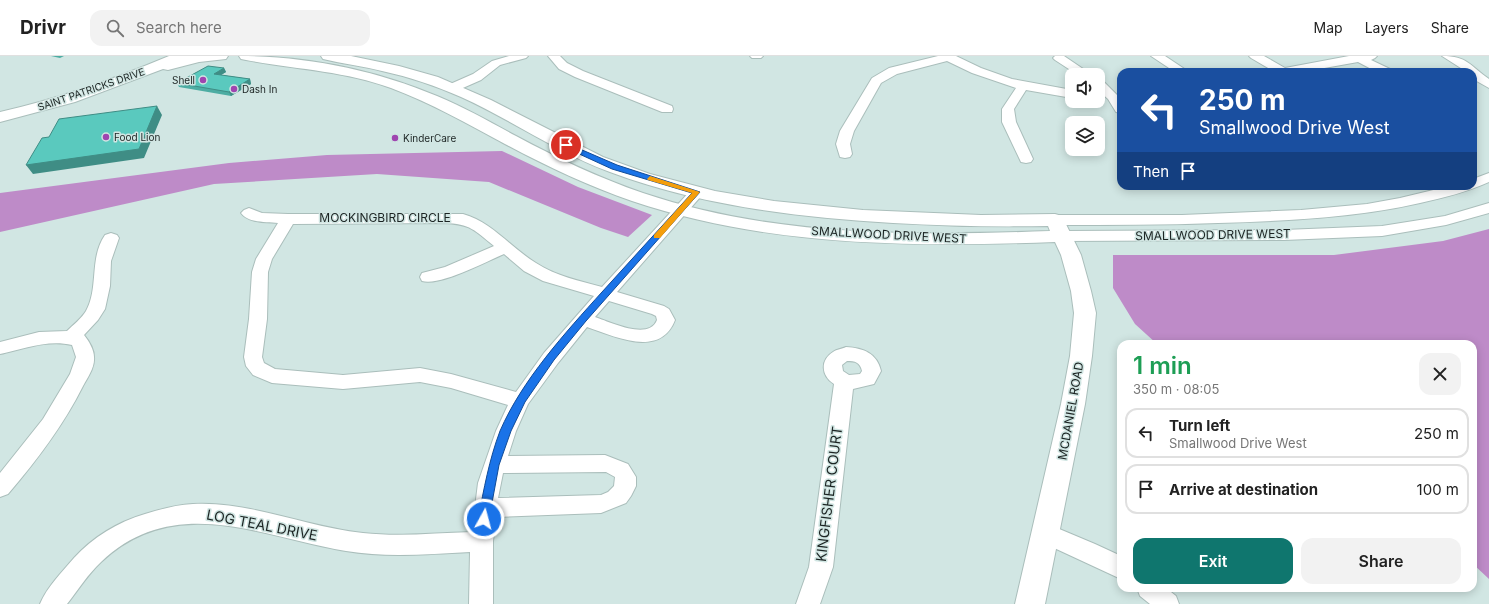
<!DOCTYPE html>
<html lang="en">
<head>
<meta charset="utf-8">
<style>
	:root { --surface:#fff; --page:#f2f2f2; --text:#222; --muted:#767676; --line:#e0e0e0; --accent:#0f766e }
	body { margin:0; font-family:Inter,sans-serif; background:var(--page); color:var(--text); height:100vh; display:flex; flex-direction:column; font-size:15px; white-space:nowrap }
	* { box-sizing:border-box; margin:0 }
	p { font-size:13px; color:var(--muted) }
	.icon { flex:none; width:22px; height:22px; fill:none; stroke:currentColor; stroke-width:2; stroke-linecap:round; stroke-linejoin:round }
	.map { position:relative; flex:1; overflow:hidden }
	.sheet { position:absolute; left:1117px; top:284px; width:360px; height:252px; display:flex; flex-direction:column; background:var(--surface); border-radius:12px; box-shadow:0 2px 10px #0003 }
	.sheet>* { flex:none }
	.banner { position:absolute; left:1117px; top:12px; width:360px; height:122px; border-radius:12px; box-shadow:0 2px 10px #0003; background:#1a4fa0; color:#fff; overflow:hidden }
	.fabs { position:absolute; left:1065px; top:12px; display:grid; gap:8px }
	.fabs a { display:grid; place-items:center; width:40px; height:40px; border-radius:8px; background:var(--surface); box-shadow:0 2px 10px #0003; font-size:20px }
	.pin { position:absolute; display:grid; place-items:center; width:34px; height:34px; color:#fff; margin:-17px; border:2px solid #fff; border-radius:50%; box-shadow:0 1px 4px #0007 }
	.me { position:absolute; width:44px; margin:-22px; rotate:7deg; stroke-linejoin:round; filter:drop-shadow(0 0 3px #0008) }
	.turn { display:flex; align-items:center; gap:14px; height:84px; padding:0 16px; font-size:18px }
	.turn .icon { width:52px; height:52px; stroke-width:2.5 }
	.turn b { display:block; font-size:28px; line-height:34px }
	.then { display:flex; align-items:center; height:38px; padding:0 16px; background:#0003; gap:8px; font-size:15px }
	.round { display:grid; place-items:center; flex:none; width:42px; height:42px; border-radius:12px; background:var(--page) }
	.summary { display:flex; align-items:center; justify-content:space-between; height:68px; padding:0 16px }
	h1 { font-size:24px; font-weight:600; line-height:30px; color:#1e9e55 }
	.button { display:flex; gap:8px; margin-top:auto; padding:8px 16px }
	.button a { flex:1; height:46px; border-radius:12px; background:var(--accent); color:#fff; font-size:16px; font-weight:600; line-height:46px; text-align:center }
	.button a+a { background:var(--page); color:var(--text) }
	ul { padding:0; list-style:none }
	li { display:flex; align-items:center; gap:12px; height:50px; margin:0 8px 6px; padding:0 8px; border:2px solid var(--line); border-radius:12px }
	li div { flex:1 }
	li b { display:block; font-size:15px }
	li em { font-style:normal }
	header { display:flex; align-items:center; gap:24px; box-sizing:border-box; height:56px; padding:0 20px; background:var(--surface); border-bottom:1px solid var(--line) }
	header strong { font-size:19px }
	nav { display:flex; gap:22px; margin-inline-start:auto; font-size:14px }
	.search { width:280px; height:36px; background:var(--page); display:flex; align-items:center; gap:10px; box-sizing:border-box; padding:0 14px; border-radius:12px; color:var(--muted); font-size:15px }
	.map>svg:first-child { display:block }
	.forest { fill:#be8bc8 }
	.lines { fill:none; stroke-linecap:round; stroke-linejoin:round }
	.minor-casing { stroke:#aabebb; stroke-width:2 }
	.major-casing { stroke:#aabebb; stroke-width:2 }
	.minor { fill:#fff; fill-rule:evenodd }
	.major { fill:#fff; fill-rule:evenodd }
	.wall { fill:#4dada3 }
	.shaded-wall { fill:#3f8d85 }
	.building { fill:#5ac9be; stroke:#3f8d85 }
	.route { fill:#1a73e8; stroke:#114b97 }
	.slow { fill:#f59e0b }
	.poi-dot { fill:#9f45b0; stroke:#d1e6e3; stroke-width:1.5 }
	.labels { text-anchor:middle; stroke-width:3; stroke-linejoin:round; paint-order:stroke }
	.far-poi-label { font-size:10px; fill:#1c2423; stroke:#d1e6e3; text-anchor:start }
	.far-street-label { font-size:10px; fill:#1c2423; stroke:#d1e6e3 }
	.street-label { font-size:12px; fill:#1c2423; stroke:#d1e6e3 }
	.near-street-label { font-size:14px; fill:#1c2423; stroke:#d1e6e3 }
</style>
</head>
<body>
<header>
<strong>Drivr</strong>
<div class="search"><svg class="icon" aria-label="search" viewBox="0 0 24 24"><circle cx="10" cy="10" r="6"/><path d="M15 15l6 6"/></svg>Search here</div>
<nav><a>Map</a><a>Layers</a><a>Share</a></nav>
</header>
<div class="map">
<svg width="1489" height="548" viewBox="0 0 1489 548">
	<rect width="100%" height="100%" fill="#d1e6e3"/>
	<path class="forest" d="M502,95l76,36 74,28 -24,22 -27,-9 -112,-46 -112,-8 -163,10 -214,48v-39l229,-30 98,-8z
		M1489,173v350l-16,-15v-220h-316l-22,-20 -22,-36v-33h221l109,-14z"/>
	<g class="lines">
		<g class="minor-casing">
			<path id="minor" d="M509,0h19l-2,2 -26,7 -19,15 -25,11h-8l-2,-3 2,-3 25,-11 19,-13z
				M548,0h12l7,7 16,8 89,35 1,3 -1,3h-10l-87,-35 -16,-8z
				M750,0h13l-2,2h-9z
				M938,0h18l25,12 31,11 60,11v8l-46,-8 -12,19 2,13 17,37 -2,3 -5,1 -5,-1 -19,-40v-13l14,-21 -44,-15 -25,-12 -50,13 -16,9 -27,48 -4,13 2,10 -2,3 -5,1 -5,-1 -4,-13 4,-13 32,-53 17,-10z
				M1055,0h9l28,19h-14l-23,-15 -2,-2z
				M1151,0h14l24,16h-14z
				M1249,0h15l21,12 64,-12h28l-2,2 -4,2 19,9 2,3h-15l-19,-10 -56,10h-27l-24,-14z
				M1442,0c26,0 28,10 47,23v9l-16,-9v-7h-6z
				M1098,23l4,1 17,17 2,3v13l-5,-1 -8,-13 -10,-9z
				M1489,117v9c-22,10 -46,16 -69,21 -66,15 -134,18 -202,20 -54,2 -109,2 -163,2l-5,-2 -3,-3 3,-3 5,-2h127l119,-5 66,-6 33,-6 50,-12h23v-7z
				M697,132l5,1 2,3 -2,3 -85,97 47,14 5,3 6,11c-15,39 -61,16 -88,7l-29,36 -30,41 -12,27 -8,25 97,-1 23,9 8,13v9l-5,10 -5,7 -25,10 -105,4 -3,24v63h-24l1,-52c-41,2 -83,6 -124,-1 -83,-14 -172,-59 -245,11 -13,12 -23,28 -34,42h-27c7,-17 22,-32 34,-46 19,-21 44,-36 71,-44 16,-5 31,-9 48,-10 57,-3 113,23 170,29 36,4 73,0 109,-1l6,-49 18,-52 12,-26 -57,-17 -31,-6 -77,7 -71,-6 -19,-8 -7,-9 -2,-9 5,-38 3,-47 4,-13 22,-36c-11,-1 -30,0 -37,-10l3,-3 5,-2 13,5 26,1h175c29,8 48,34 73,49 20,13 44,18 66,24l90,-98zM444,167c27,1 30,7 50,23l-49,21 -23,6 -2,4 2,4c19,5 63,-19 82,-27l20,17 19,10 51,15 -50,57 -28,39 -65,-18 -31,-6 -77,7 -68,-6 -11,-6 -2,-6 5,-38 1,-47 4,-13 21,-35zM609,245l43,13 4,2 1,4c-8,21 -47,2 -62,-3zM606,416l9,5 -1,9 -6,6 -7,3 -103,3 5,-25z
				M1489,147v10l-43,12 -64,11 -98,4 -222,1 -6,-2 -2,-3 2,-3 6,-2 222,-1 98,-4 63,-10z
				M111,177l6,2 2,3 -8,23 -1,25 -5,23 -7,11 -14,15c5,6 10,15 10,22 1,10 -6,20 -11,29 -20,40 -46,74 -75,108l-8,3v-24l43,-54 27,-45 6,-17 -4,-12c-24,-6 -49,4 -72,9v-12l39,-10 28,-1c6,-6 15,-13 19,-20 13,-23 3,-53 19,-76z
				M846,291c17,1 31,6 35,24l-7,13 -21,5 -20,178 -13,37h-24l13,-37 25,-183c-13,-8 -14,-24 -1,-32 4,-3 9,-3 13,-5zM847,305c8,0 13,1 15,10l-2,3 -11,1 -6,-4 -1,-6z
				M1045,467l50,21 26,12v23l-84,-39 -3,-7 3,-7z
				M1137,532h29l10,8 3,8h-29l-10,-8z"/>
		</g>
		<g class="major-casing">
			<path id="major" d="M169,0h59l-2,3 -27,3 -31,8 -5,-1 -88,33 -75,20v-10c58,-13 114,-33 169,-56z
				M239,0c67,0 136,14 198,40 27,11 53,26 79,40 41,22 83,42 127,57 130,44 272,43 407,38l-2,-5c-52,1 -103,0 -155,-3 -96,-6 -192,-17 -283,-51 -52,-19 -98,-52 -149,-75 -25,-11 -51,-20 -79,-26 -19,-5 -39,-7 -59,-12l-2,-3h30l48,10 39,11 53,23 112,57 47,17 65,17 59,10 89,9 118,5 74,-1 7,2 19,39 10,36 5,22 -4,43 -7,48 -40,200h-30l46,-200 9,-48 4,-43 -3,-22 -10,-36 -6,-13c-141,5 -287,5 -423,-41 -44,-15 -86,-35 -127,-57 -37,-20 -74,-41 -114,-56 -46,-17 -97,-19 -145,-28l-5,-1z"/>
		</g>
		<use href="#minor" class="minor"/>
		<use href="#major" class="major"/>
	</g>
	<path class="wall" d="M51,0h13l-4,2z
		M224,12l2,4 -5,3 29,4 1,5 -20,12 -52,-9 -2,-4z"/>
	<path class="shaded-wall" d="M224,12l2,4 -10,6 -2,-4z
		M250,23l1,5 -20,12 -2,-4z
		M157,50l5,9 -18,43 -111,16 -7,-9z"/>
	<path class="building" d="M208,10l16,2 -10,6 36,5 -21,13 -52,-9z
		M157,50l-18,43 -113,16 16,-27 7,-1 10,-18z"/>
	<path class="route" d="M566,87l51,22 83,27 -114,129 -32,39 -29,42 -14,29 -12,34 -10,54 -1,4 -4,1 -4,-1 -2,-4c6,-30 11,-59 22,-88 22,-51 65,-98 102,-139 30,-33 60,-66 90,-99l-80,-24 -48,-22 -1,-2z"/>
	<path class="slow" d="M650,120l50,16 -40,46h-6v-3l38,-42 -44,-13 -1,-1z"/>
	<g class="poi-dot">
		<circle cx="203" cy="24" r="4"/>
		<circle cx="234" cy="33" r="4"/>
		<circle cx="106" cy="81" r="4"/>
		<circle cx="395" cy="82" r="4"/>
	</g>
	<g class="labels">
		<g class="far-poi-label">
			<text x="195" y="28" text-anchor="end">Shell</text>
			<text x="242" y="37">Dash In</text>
			<text x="114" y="85">Food Lion</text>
			<text x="403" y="86">KinderCare</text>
		</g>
		<g class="far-street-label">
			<text transform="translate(91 33) rotate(-19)" y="4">SAINT PATRICKS DRIVE</text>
		</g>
		<g class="street-label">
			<text x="385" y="166">MOCKINGBIRD CIRCLE</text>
			<text transform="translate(889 179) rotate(3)" y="4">SMALLWOOD DRIVE WEST</text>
			<text transform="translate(1213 179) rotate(-1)" y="4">SMALLWOOD DRIVE WEST</text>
			<text transform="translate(1071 355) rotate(-80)" y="4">MCDANIEL ROAD</text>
		</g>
		<g class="near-street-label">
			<text transform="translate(829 438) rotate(-83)" y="5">KINGFISHER COURT</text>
			<text transform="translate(262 469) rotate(11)" y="5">LOG TEAL DRIVE</text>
		</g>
	</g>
</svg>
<div class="fabs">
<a><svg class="icon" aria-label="sound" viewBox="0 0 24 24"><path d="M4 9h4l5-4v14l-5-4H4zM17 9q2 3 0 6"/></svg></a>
<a><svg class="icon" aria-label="layers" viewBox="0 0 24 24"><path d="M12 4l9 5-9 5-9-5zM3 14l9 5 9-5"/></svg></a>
</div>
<div class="pin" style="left:566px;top:89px;background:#d93025"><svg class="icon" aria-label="arrive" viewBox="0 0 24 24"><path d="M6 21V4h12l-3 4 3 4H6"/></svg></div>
<svg class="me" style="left:484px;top:463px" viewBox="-20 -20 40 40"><circle r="17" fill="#1a73e8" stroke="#fff" stroke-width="3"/><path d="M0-11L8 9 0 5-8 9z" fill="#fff"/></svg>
<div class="banner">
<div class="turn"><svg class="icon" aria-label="left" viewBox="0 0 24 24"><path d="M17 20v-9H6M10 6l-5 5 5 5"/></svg><div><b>250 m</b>Smallwood Drive West</div></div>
<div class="then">Then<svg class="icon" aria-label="arrive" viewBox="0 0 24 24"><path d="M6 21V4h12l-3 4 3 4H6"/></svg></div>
</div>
<section class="sheet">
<div class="summary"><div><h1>1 min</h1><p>350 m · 08:05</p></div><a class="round"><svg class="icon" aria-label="close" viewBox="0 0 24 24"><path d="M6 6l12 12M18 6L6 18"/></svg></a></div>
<ul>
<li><svg class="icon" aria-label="left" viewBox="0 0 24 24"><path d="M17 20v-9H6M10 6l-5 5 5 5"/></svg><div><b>Turn left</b><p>Smallwood Drive West</p></div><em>250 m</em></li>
<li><svg class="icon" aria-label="arrive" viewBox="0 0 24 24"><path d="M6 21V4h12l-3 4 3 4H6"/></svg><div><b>Arrive at destination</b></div><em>100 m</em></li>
</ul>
<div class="button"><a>Exit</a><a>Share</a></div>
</section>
</div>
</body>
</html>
